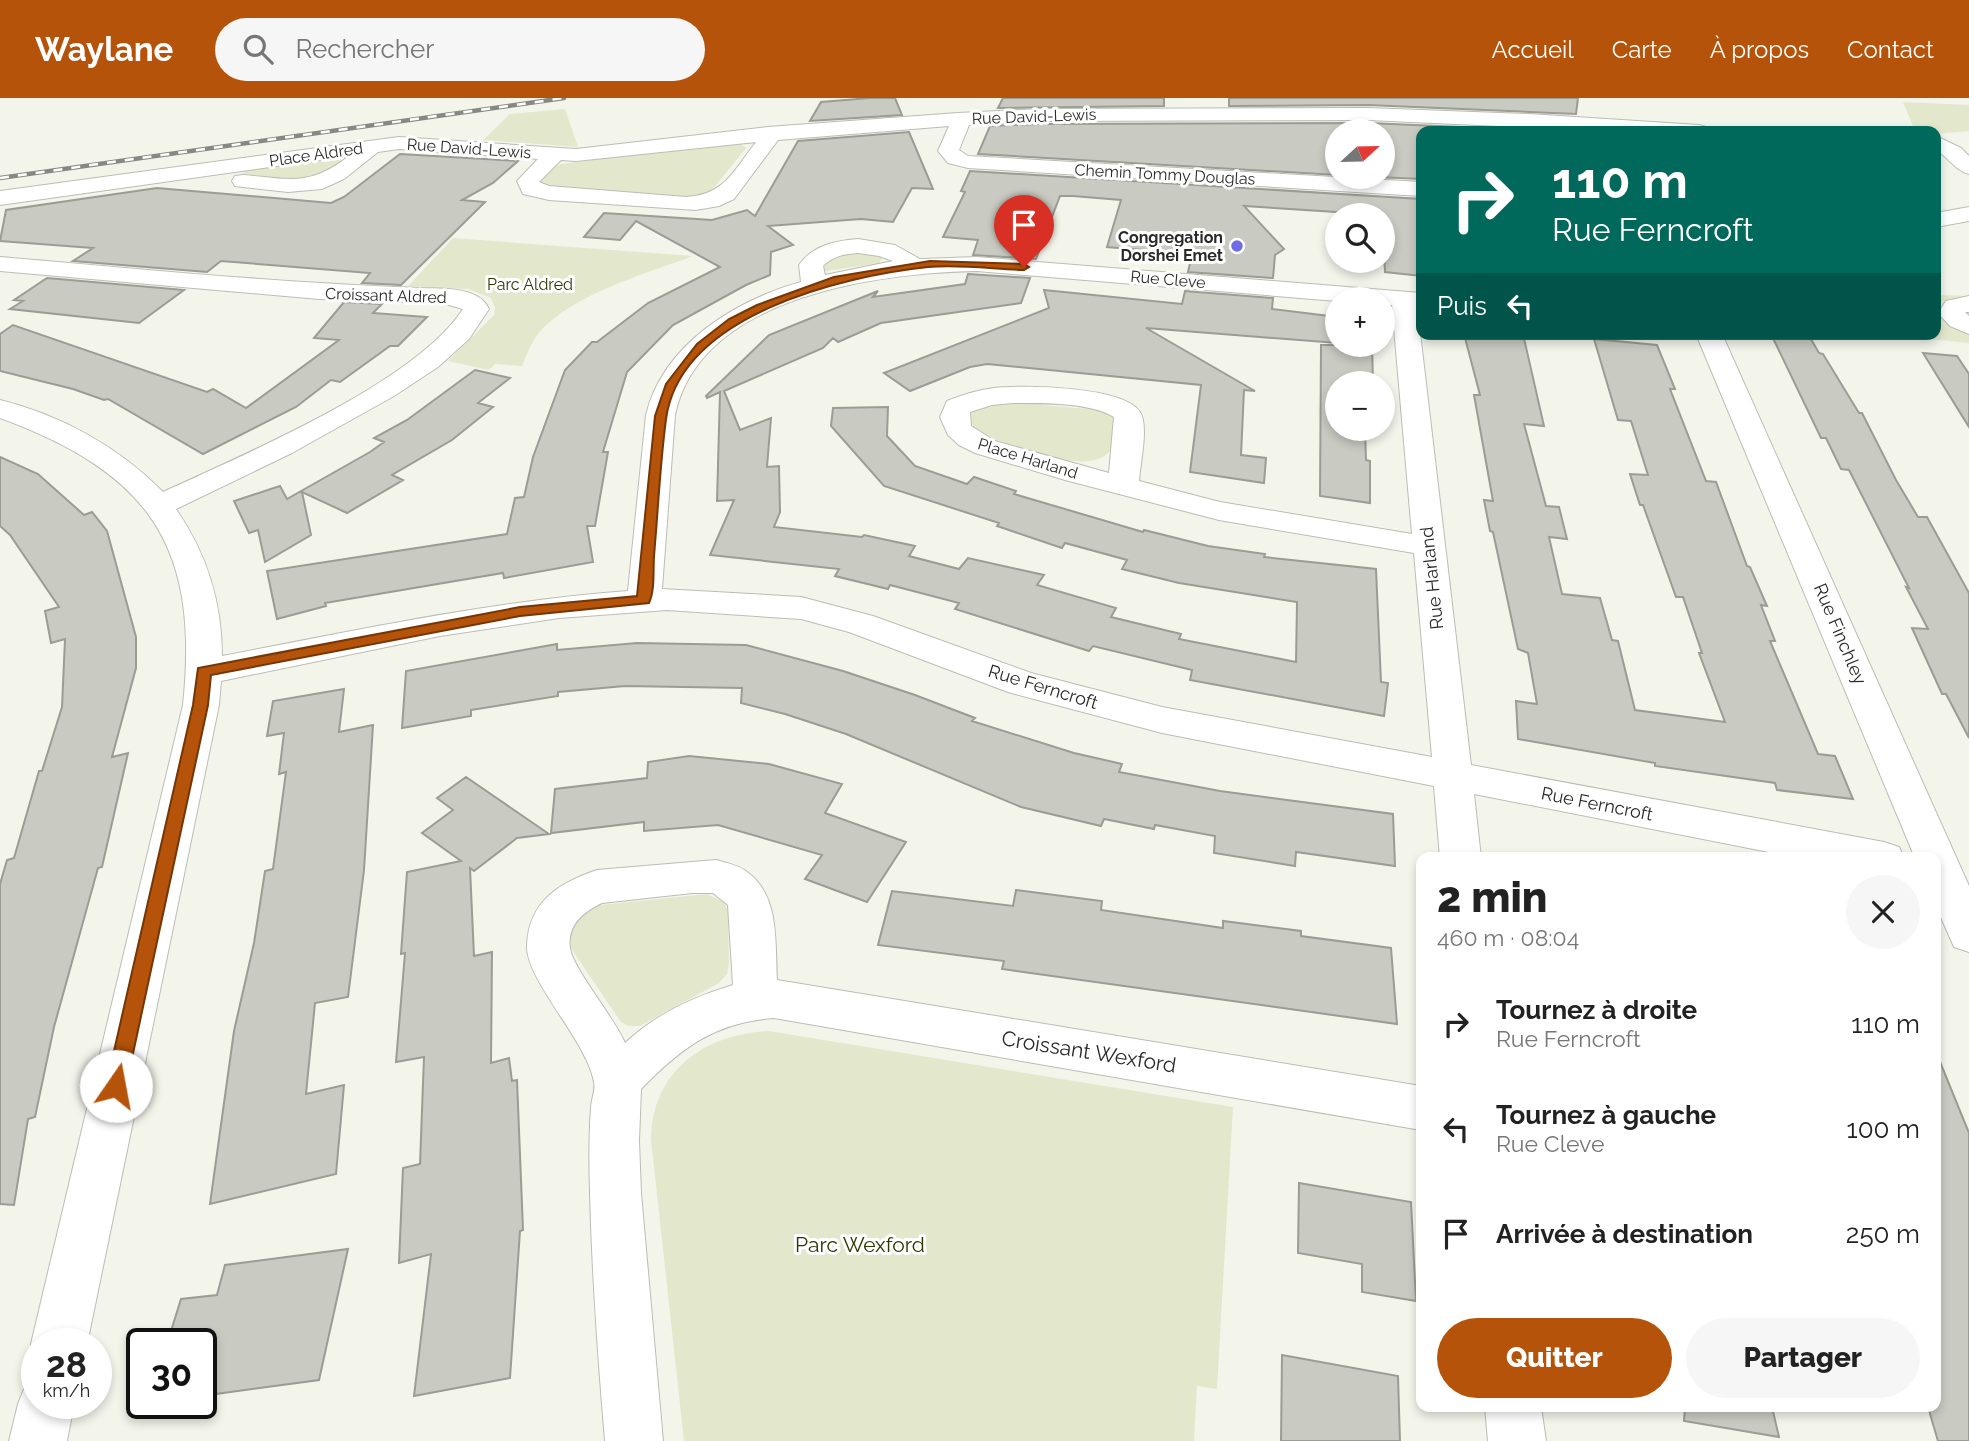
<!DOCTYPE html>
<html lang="fr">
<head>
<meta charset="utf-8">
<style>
	:root { --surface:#fff; --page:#f6f6f6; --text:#222; --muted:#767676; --accent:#b45309 }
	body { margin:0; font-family:Raleway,sans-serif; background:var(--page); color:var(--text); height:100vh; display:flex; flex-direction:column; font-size:26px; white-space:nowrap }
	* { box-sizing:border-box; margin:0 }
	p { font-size:23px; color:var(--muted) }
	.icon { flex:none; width:38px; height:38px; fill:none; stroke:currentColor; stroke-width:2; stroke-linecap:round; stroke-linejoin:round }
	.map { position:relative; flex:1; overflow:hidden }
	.details { position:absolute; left:1416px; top:754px; width:525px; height:560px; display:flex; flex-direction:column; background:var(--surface); border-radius:14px; box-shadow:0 4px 10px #0003 }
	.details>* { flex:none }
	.hud { position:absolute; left:1416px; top:28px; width:525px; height:214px; border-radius:14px; box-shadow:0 4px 10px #0003; background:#00695c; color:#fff; overflow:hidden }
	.needle { width:46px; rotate:68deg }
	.tools { position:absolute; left:1325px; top:21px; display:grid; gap:14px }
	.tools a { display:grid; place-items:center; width:70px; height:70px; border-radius:50%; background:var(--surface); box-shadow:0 4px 10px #0003; font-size:35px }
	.speed { position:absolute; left:21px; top:1230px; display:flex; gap:14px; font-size:35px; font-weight:700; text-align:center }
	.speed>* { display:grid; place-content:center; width:91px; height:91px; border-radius:50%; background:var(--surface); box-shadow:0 4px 10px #0003; line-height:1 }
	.speed small { font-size:18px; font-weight:400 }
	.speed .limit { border:4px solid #111; border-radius:10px; background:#fff; color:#111 }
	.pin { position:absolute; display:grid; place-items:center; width:60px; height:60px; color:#fff; margin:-72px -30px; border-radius:50% 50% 50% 0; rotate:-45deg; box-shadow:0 0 7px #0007 }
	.pin .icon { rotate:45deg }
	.me { position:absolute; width:77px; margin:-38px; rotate:12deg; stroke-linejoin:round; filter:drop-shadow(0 0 5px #0008) }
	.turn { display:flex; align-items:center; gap:24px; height:147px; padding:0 21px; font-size:32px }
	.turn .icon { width:91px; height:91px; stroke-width:2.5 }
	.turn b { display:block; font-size:49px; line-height:60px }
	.then { display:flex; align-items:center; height:66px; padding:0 21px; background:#0003; gap:14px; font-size:26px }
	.round { display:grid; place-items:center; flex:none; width:74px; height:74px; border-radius:37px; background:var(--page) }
	.headline { display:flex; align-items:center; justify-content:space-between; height:119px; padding:0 21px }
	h1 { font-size:42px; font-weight:800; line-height:52px }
	.button { display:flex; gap:14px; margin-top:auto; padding:14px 21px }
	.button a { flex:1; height:80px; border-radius:42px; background:var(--accent); color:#fff; font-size:28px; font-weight:800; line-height:80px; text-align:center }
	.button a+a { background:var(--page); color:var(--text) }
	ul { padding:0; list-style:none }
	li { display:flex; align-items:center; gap:21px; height:105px; padding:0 21px }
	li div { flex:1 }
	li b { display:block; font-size:26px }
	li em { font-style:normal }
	header { display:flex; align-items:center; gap:42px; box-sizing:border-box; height:98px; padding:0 35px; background:var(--accent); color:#fff }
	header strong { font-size:33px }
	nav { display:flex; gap:38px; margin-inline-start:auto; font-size:24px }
	.search { width:490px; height:63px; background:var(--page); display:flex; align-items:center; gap:18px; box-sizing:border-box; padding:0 24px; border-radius:38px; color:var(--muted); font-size:26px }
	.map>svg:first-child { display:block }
	.green { fill:#e3e8cd }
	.building { fill:#c9cbc2; stroke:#9b9c94; stroke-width:2 }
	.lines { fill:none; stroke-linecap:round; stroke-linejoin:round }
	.minor-casing { stroke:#bbbdb4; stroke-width:2 }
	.minor { fill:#fff; fill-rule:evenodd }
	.rail-casing { stroke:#868882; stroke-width:4.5 }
	.rail { stroke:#fff; stroke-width:2.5; stroke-dasharray:9; stroke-linecap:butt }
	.route { fill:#b45309; stroke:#753606; stroke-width:2 }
	.poi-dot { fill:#6f6ce6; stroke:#fff; stroke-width:2.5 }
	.labels { text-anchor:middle; stroke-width:6; stroke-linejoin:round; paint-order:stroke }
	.far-street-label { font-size:16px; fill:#292a27; stroke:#fff }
	.far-poi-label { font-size:16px; font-weight:bold; fill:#292a27; stroke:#fff; text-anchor:end }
	.far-park-label { font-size:16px; fill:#303600; stroke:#fff }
	.street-label { font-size:18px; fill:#292a27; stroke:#fff }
	.near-street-label { font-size:21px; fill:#292a27; stroke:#fff }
	.near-park-label { font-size:21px; fill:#303600; stroke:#fff }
</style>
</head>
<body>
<header>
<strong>Waylane</strong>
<div class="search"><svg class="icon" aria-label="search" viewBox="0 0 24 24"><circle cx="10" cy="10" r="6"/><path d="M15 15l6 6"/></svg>Rechercher</div>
<nav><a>Accueil</a><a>Carte</a><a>À propos</a><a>Contact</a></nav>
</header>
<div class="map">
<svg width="1969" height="1343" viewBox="0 0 1969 1343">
	<rect width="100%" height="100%" fill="#f3f5eb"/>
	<path class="green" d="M1903,4l66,3v26l-33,3v-3h-21z
		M565,11l13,38 -95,-7 27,-26z
		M731,45l10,1 5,4 -37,46 -16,4 -142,-11 -11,-5 15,-15 6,-3z
		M341,59v4l-23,15 -23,3 -53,-5 6,-5z
		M453,140l240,18c-47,18 -126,39 -157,81 -6,8 -10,20 -14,29l-27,-2 -6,6 -41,-9 46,-46 1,-7 -4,-10 -23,-9 -60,-3z
		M851,154l34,3 -6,8 -58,9 5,-13z
		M1943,197l26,1v47l-90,-9h57v-36z
		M1011,304l89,8 15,6c-1,9 0,24 -4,33 -18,32 -106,-7 -131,-15l-11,-8 -1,-10 10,-10z
		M707,796l17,8 4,9 1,52 -2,11 -8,9 -79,43h-12l-7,-4 -49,-72 -5,-12 4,-17 18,-13 12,-3z
		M769,933l464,76 -16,282 -20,-3 -3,55h-510l-33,-301c1,-69 53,-106 118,-109z"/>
	<path class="building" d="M870,0h25l7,17 -92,6 11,-19z
		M1003,0h161v8l-166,2z
		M1229,0h349l-2,16 -208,-9 -139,1z
		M1368,25l190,8h-137v48l-46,-2h7v-46h-45v44l-359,-21 12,-28 49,-2z
		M909,34l24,57 -21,-1 -19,34 -32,-3 -93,7 25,19 -22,7 -1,23 -24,10 -73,40 -46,47 -24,80h5l-13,74h-8l6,36 -89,16 -1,-5 -178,30 1,3 -49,13 -10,-48 240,-37 8,-36 9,-1 9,-40 32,-87 27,-28h5l51,-39 72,-36 -84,-46 -16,19 -36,-3 20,-24 108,7 35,-10 8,6 43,-75z
		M400,56l118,7 -25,22 -31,17 23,2 -84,83 -39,-2 8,-10 -149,-12 -14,11 -134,-11 20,-13 -93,-7 6,-31 151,-22 174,15 13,-6z
		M970,73l451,28v77l-36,-4 -3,-57 -138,-9 40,43 -9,6 -2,23 -85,-6 4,-18 -85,-7 14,-47 -48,-4h-13l-24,63 -63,-4 5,-15 -35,-3 22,-45 -4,-1z
		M968,176l62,4 -9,25 -140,20 -43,19 -5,-4 -10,10 -99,43 16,39 31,-12 -4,49 12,-1 1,46 -6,15 88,10 2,-2 51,11 -6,10 50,13 9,-11 76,17 -7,10 79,23 -5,9 70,17 -2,5 117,23 1,-60 -118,-19 -57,-14 5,-9 -62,-17 -3,5 -65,-22 2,-3 -115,-37 -53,-60 2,-18 55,-1 -1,29 28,30 52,18 7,-7 42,14 -2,3 129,38 1,-2 64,16 57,8 -1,3 112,12 5,113 7,1 -4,33 -194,-36 2,-10 -99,-24 -4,5 -134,-42 4,-6 -69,-18 -2,4 -53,-13 4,-7 -129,-14 24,-55 -17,1 3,-109 -13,6 -1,-2 63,-61 109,-44 -5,6 92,-13z
		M47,180l137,12 -45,33 -129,-14 13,-8 -9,-1z
		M1044,192l138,14 3,-13 88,7 -1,11 65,8v26l-191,-15 109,63 -11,-1 -3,65 25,3 -2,25 -74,-11 11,-87 -214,-21 -17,3 -60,24 -26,-18 165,-65z
		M344,204l38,2 -9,9 54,4 -29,29h-8l-50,36 -9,-2 -35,27 -93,47 -95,-55 -4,1 -31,-11 -73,-18v-37l13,-9 194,67 6,-3 33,19 93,-68 -25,-2z
		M1464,236h59l21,92 -20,-2 22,82 13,1 8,32 -18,-2 13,57 38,4 12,42 6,1 17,69 90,12 -26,-69h3l-19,-56h-7l-33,-92h-3l-10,-31 18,1 -17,-54 -13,-1 -24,-81 63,6 18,44h-5l36,92 10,1 31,84 3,1 17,39 -6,-1 14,36h-5l48,113 17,2 18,43 -76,-9 -2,-7 -120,-17v-3l-137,-24 -2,-38 21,3 -9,-51 -10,-4 -25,-117 -3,-1 -6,-31 9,1 -19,-106h6z
		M1771,236h37l11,19 4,1 36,59h3l34,67 22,37h9l42,76v145l-23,-44h-4l-30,-66 16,1 -22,-42 3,1 -60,-118 -8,-1 -15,-31h-5z
		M1321,247h51l1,38h-36v46h28l1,31 4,1v42l-50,-7z
		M1923,255l34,3 12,18v53z
		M475,272l35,8 -32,25 15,4 -41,33 -60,35 11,5 -56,33 -45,-21 9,43 -46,27 -7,-32 -9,3 -15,-32 46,-15 7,13 83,-47 14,-10 -10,-4 33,-18z
		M0,359l38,17 46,41 8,-3 15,19 29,106v31l-24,89 16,-4 -26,114 -4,1 -44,159 -19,90 -7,2 -14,86 -14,-1v-320l7,-24 7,-2 25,-87h3l20,-64 3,-68 -14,4 -6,-32 14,-4 -49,-72 -10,-9z
		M637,545l109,2 97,26 72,24 60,23 -3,3 102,32 48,11 -3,8 101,19 173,23 2,52 -99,-14 -1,14 -81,-13 1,-17 -60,-11 -1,4 -50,-10 -3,7 -80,-19 -175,-73 -61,-20 -44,-11 1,-15 -117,-2 -67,6v4l-87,14v6l-69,12 4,-57 151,-27v6z
		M344,591l-5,43 34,-7 -9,145 -16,127 -33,6 -9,91 38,-9 -8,89 -126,30 24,-173 20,-88 11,-72 8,-2 13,-97 -7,2 5,-41 -17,3 6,-35z
		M689,658l80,8 73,20 -17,29 81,29 -39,60 -62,-23 17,-24 -104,-30 -74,6v-9l-93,11 4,-44 92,-11 1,-16z
		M466,679l83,57 -32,4 -43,33 -4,-3 4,88 18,-4 -1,111 18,-5 3,23 5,-1 6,150 -3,1 -10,147 -96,18 17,-142 -32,9 4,-95 17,-4 4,-107 -28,5 9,-109 -4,1 6,-82 54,-11 -39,-28 31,-23 -16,-12z
		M1016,792l86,11 -1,9 122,18v-7l78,10v5l90,12 6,76 -395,-55 2,-8 -126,-16 14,-54 121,15z
		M1936,954l33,81v308h-31l-10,-34h8z
		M1299,1085l112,19 5,99 -54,-9v-28l-64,-11z
		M348,1151l-29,131 -118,16v-52h-34l14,-45 36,-4 8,-30z
		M1282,1257l116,21 2,65h-119z
		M1685,1309h87l7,30 -95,-16z"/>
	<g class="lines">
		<g class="minor-casing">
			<path id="minor" d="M1368,10l161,6 170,11 7,2 3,4h-98l-243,-11 -329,1 -70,4 -10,25 9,6 453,26v14l-453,-28 -20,-5 -10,-12 11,-25 -171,14 -44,59 -15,7 -23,4 -147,-10 -26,-6 -6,-13 21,-22 -139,-10 -21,3 -34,27 -22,10 -34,3 -45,-5 -8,-1 -3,-5 3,-5 8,-1c47,4 66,12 106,-19l-349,49v-14l399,-54 177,12 192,-22 190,-14 81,-4zM756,44c-22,28 -31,53 -70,55l-137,-11 -10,-4 22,-22 15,1z
				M1936,38l25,12 8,8v18c-13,-3 -21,-17 -33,-24z
				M1969,109v14l-33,6v-14z
				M858,141l37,6 25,14 57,-2 444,36v14h-4l54,458 413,77 15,5 5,11h-105l-325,-64 7,64h-41l-6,-72 -272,-53 -154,-41 -159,-60 -48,-13 -134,-9 -108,8 -119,18 -219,45 -2,24 -132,639h-50v13l-6,-13 152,-639c17,-160 -34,-232 -183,-287v-18c61,15 119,47 163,92 82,-38 252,-109 300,-183l-21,-6 -123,-4 -319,-28v-14c140,12 280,26 421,31 21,1 58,-2 68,21l-20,30 -31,28 -44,29 -102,57 -116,56c31,45 46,93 46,147 135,-26 269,-55 406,-65l18,-176c17,-71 90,-115 155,-133l-2,-17c14,-20 36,-24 59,-26zM858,155l21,3 14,5 -68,14 -2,-9c10,-10 21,-12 35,-13zM977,173l360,30 45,-2v5l10,1 20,229 -192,-32 -81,-21c1,-17 10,-55 1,-69 -16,-26 -117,-27 -146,-24 -16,2 -32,7 -47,13l-7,16 8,18 11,10 16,8 90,27 154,40 195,33 18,204 -270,-50 -131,-34 -158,-57 -72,-19 -139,-8 13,-174c25,-119 203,-142 302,-144zM1013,305c28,0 77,-1 101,14l-5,56 -114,-32 -24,-15 -1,-14 22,-7z
				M1969,198v16h-4l4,4v18l-19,-8 -12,-13 8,-12z
				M1696,236h26l247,552v66l-15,-5 -18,-41v-48h-21z
				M716,762c10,3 23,5 31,12 33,23 28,72 30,108l644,106v44l-647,-112c-59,4 -93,30 -133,71l-2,52 2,52 22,248h-58c-7,-83 -13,-166 -15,-249 -1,-28 -1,-56 1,-84 0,-8 5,-18 3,-26 -7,-41 -69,-103 -67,-137 2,-44 32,-62 70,-75zM692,795h21l15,12 5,80c-40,12 -77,29 -108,58 -10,-24 -53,-76 -55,-95 -3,-23 13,-36 32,-45z
				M37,1281v25h37l-7,37h-58l9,-37 8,-20z
				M1485,1309h56l5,34h-58z"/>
		</g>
		<use href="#minor" class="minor"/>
		<g class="rail-casing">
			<path id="rail" d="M0,80l564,-80"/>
		</g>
		<use href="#rail" class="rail"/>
	</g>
	<path class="route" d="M930,163l94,3 5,3 -5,3c-31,-1 -65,-6 -96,-3 -86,9 -248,48 -262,152 -6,45 -8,92 -12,137 -1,15 1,34 -5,47l-129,13 -309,59 -3,30 -82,381 -3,6 -7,2 -7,-2 -3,-6 87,-381 5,-37 322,-61 117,-11 18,-180 11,-32 31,-40 32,-25 28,-14 77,-28z"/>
	<circle class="poi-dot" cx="1237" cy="148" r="7"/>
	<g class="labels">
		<g class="far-street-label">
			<text transform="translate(1034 18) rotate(-2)" y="6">Rue David-Lewis</text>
			<text transform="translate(469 50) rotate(4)" y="6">Rue David-Lewis</text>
			<text transform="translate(316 56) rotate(-8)" y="6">Place Aldred</text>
			<text transform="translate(1165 76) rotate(3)" y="6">Chemin Tommy Douglas</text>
			<text transform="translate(1168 181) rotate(5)" y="6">Rue Cleve</text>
			<text transform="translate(386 197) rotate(2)" y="6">Croissant Aldred</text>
			<text transform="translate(1028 360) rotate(17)" y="6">Place Harland</text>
		</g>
		<g class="far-poi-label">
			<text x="1223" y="145">Congregation<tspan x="1223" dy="18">Dorshei Emet</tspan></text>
		</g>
		<g class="far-park-label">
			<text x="530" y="192">Parc Aldred</text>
		</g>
		<g class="street-label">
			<text transform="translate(1432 480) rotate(-96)" y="6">Rue Harland</text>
			<text transform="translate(1840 536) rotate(67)" y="6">Rue Finchley</text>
			<text transform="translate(1043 589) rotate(17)" y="6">Rue Ferncroft</text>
			<text transform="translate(1597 706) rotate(11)" y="6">Rue Ferncroft</text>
		</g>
		<g class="near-street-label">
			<text transform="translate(1089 954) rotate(9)" y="7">Croissant Wexford</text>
		</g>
		<g class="near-park-label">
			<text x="860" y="1154">Parc Wexford</text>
		</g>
	</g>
</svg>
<div class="tools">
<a><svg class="needle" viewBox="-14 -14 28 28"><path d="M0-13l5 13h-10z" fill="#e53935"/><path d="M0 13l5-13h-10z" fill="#767676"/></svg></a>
<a><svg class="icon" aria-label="search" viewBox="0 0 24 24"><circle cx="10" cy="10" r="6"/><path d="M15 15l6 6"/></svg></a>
<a>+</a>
<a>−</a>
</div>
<div class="speed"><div>28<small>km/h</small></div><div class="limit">30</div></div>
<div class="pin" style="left:1024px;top:169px;background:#d93025"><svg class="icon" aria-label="arrive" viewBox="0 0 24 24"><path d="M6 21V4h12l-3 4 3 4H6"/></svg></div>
<svg class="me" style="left:116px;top:988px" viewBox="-20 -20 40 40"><circle r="19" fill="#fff"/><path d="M0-13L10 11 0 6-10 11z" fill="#b45309"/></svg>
<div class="hud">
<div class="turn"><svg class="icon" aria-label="right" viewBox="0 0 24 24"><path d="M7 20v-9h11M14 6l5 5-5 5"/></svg><div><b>110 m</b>Rue Ferncroft</div></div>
<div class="then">Puis<svg class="icon" aria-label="left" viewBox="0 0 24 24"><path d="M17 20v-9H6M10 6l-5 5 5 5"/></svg></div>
</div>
<section class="details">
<div class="headline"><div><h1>2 min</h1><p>460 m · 08:04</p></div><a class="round"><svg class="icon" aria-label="close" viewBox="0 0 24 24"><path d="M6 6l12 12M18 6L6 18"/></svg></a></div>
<ul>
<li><svg class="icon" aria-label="right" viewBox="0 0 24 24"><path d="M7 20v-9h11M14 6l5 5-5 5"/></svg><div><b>Tournez à droite</b><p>Rue Ferncroft</p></div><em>110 m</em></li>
<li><svg class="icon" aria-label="left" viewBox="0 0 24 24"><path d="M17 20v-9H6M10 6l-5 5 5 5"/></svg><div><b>Tournez à gauche</b><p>Rue Cleve</p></div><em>100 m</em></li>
<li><svg class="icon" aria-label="arrive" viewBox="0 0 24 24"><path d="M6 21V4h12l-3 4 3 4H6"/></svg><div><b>Arrivée à destination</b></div><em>250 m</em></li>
</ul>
<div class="button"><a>Quitter</a><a>Partager</a></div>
</section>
</div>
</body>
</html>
